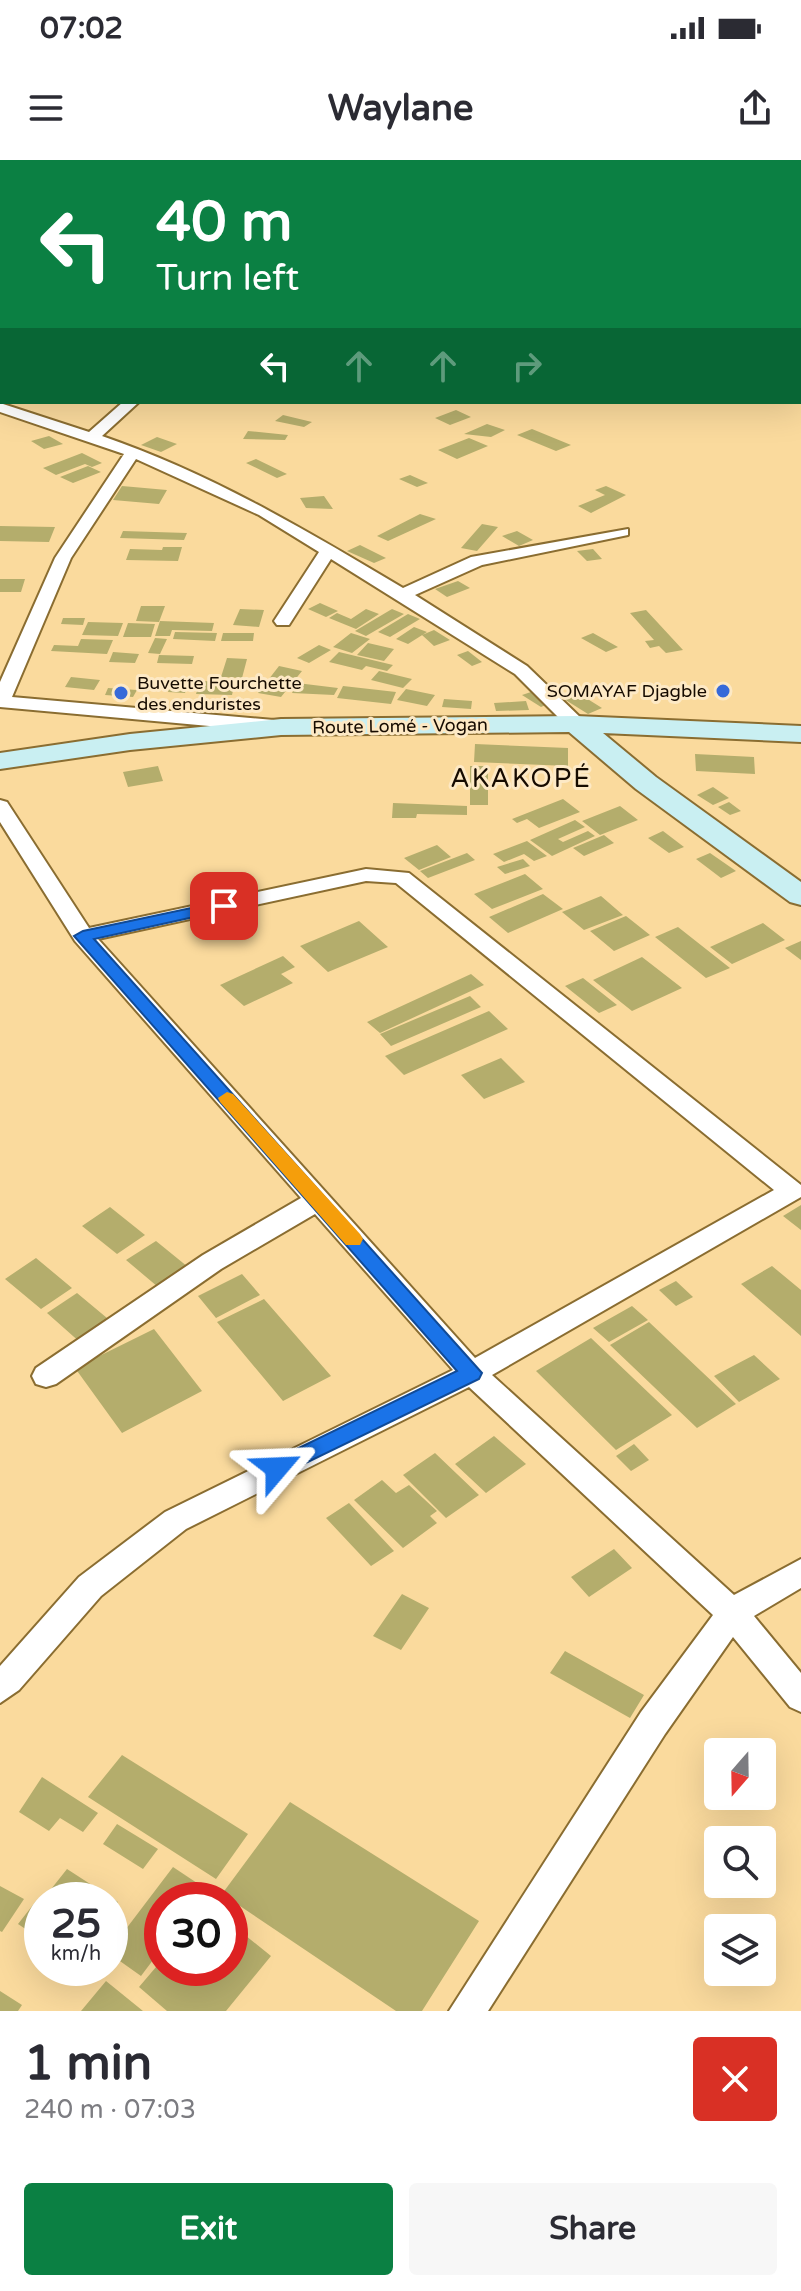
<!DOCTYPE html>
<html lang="en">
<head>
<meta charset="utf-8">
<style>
	:root { --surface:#fff; --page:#f7f7f7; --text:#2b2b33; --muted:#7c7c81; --accent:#0b8043 }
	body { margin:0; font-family:"Varela Round",sans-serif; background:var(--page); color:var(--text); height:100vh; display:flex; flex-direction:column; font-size:30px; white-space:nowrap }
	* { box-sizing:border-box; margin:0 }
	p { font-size:26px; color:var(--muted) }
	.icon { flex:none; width:44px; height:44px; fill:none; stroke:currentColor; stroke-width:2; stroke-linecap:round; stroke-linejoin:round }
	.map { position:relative; height:1851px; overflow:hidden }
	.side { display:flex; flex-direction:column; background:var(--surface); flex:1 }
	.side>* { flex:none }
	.guide { position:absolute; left:0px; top:0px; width:802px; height:244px; box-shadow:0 8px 32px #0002; background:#0b8043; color:#fff; overflow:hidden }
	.needle { width:52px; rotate:200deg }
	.buttons { position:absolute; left:704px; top:1578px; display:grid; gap:16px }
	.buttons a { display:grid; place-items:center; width:72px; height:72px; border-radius:8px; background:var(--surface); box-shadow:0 8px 32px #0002; font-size:40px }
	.speed { position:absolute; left:24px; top:1722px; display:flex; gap:16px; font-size:40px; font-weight:700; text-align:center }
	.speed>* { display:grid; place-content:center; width:104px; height:104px; border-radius:50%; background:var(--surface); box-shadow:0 8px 32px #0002; line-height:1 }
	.speed small { font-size:20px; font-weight:400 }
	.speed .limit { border:12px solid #d22; background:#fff; color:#111 }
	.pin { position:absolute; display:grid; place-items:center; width:68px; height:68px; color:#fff; margin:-34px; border-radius:16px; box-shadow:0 4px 12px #0006 }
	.me { position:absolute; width:88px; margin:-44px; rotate:64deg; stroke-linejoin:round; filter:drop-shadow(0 0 6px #0008) }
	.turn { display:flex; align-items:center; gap:28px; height:168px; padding:0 24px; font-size:36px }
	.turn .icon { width:104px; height:104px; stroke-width:2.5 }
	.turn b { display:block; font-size:56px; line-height:68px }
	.lanes { display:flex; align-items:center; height:76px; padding:0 24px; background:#0003; justify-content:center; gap:40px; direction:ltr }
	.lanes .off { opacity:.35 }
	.round { display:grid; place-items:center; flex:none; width:84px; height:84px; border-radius:8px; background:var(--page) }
	.headline { display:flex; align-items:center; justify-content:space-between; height:136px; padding:0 24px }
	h1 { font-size:48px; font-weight:700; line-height:60px }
	.button { display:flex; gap:16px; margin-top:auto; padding:16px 24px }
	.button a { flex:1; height:92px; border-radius:8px; background:var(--accent); color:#fff; font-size:32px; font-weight:700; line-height:92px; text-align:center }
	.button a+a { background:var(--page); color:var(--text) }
	.status { display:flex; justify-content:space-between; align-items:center; height:56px; padding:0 40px; background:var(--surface); direction:ltr }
	.status svg { height:22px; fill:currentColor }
	header { display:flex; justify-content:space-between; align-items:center; height:104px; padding:0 24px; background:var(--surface); font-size:36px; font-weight:700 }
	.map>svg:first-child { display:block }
	.building { fill:#b4ad6c }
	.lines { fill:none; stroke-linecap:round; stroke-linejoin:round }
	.street-casing { stroke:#8a6d31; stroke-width:4 }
	.secondary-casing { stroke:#8a6d31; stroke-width:4 }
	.street { fill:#fff; fill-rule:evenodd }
	.secondary { fill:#c9eff2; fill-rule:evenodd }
	.route { fill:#1a73e8; stroke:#114b97; stroke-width:2 }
	.slow { fill:#f59e0b }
	.poi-dot { fill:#3669d9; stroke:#fde9c5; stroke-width:3 }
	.labels { text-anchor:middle; stroke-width:6; stroke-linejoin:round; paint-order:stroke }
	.far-poi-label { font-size:18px; fill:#160b00; stroke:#fde9c5; text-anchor:start }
	.far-street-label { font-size:18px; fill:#160b00; stroke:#fde9c5 }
	.quarter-label { font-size:26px; letter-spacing:2px; fill:#160b00; stroke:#fde9c5 }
</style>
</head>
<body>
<div class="status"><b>07:02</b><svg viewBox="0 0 49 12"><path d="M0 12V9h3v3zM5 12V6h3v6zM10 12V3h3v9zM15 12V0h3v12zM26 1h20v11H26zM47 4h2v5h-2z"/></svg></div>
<header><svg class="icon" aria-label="menu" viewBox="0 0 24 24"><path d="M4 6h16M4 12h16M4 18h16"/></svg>Waylane<svg class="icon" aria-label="share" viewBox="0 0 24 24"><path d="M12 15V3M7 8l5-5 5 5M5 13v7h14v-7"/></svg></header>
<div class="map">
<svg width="801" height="1851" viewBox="0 0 801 1851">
	<rect width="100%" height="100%" fill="#fada9d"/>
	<path class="building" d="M456,250l15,7 -21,8 -15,-7z
		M283,255l29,7 -8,5 -29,-6z
		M487,264l18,6 -14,7 -27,-3z
		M532,269l39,16 -15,6 -39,-16z
		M248,271l40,4 -3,5 -42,-1z
		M49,276l14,8 -19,5 -13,-8z
		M157,277l20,7 -16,8 -20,-7z
		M469,278l19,8 -31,13 -19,-9z
		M82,293l20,10 -10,4 -7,-3 -29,11 -13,-7z
		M256,299l31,15 -10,4 -31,-15z
		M88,306l13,6 -28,11 -13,-6z
		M410,315l18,8 -11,4 -18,-8z
		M122,326l45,4 -8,14 -46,-4z
		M606,326l20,9 -35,18 -13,-7 27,-11 -10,-5z
		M324,336l9,13 -27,-1 -6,-10z
		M420,354l16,5 -48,22 -11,-5z
		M482,364l16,3 -21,24 -16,-3z
		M0,366l55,1 -6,15 -49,-1z
		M123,371l64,2 -3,7 -64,-2z
		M517,371l16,9 -14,6 -17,-10z
		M360,385l26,13 -12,5 -27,-12z
		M163,387h19l-4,14 -52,-1 4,-11 32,1z
		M593,389l9,10 -15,2 -10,-10z
		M0,419h25l-4,13h-21z
		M458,421l12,7 -23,9 -12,-8z
		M320,443l18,8 -12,6 -18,-8z
		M141,446h24l-6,16 -23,-1z
		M240,449l24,1 -5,17 -26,-2z
		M366,449l13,5 -23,15 -27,-11 8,-5 14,6z
		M392,449l12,5 -38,22 -11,-5z
		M646,450l37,40 -17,3 -7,-7 -9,2 -5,-7 9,-1 -24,-27z
		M408,454l12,5 -30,18 -12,-5z
		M63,458h22l-2,7 -22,-1z
		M160,461l54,2 -2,8 -40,-1 -2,6h-15z
		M88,462l35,1 -5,13 -36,-1z
		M128,463l27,1 -4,13h-28z
		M414,467l13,5 -19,12 -12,-5z
		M434,470l16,10 -16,6 -12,-11z
		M175,472l42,1 -2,8 -42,-2z
		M223,473h31l-1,8h-32z
		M351,473l19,6 -18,14 -19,-6z
		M593,473l25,14 -12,5 -25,-14z
		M155,478l12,1 -7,15 -12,-1z
		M81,479l32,1 -6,14 -56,-3 3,-6 24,1z
		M368,483l26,6 -10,12 -27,-6z
		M319,485l12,5 -22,13 -12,-5z
		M468,491l14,11 -10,4 -15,-11z
		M113,492l26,2 -4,9 -26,-1z
		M339,492l54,13 -6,6 -21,-5 -4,4 -33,-8z
		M159,495l35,1 -2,8 -35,-1z
		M227,498l20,1 -5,19 -21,-1z
		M279,506l23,5 -21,26 -23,-4z
		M379,511l33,8 -9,9 -32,-8z
		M71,517l29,3 -6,10 -29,-3z
		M171,521h18l-4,12 -17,-1z
		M200,521l35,1 -3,13 -36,-1z
		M297,523l41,5 -4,7 -42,-2z
		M343,526l53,6 -5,12 -54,-6z
		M108,528l29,2 -4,7 -28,-2z
		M406,529l29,6 -8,11 -30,-6z
		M534,531l18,11 -11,5 -19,-12z
		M578,533l24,15 -14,6 -24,-15z
		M444,539l28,2 -1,8 -29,-2z
		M526,541l3,9 -33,1 -2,-8z
		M475,584l93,4v18l-94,-4z
		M695,594l59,3 1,17 -59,-3z
		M158,606l5,15 -35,6 -5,-15z
		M470,606h18v39h-18z
		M713,627l16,11 -16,7 -16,-10z
		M563,639l17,13 -41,16 -12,-9 -10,4 -5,-4z
		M729,642l12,9 -11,4 -12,-8z
		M393,643l74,3v9l-50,-1 -1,4h-24z
		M620,646l18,14 -38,15 -18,-14z
		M575,660l10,7 -27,12 5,3 25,-11 7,5 -43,20 -22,-16z
		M663,671l21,16 -15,6 -21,-15z
		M604,675l10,8 -30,13 -11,-8z
		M527,681l20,15 -13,5 -10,-7 -20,8 -11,-8z
		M437,685l14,12 -32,13 -15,-12z
		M467,693l8,7 -47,18 -8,-7z
		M710,693l26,18 -15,7 -25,-19z
		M523,699l7,7 -25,8 -8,-7z
		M525,714l18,15 -51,20 -18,-15z
		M543,734l20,15 -55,24 -19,-16z
		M601,736l22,19 -39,15 -22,-18z
		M626,756l24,19 -36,16 -24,-20z
		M359,761l29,26 -60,25 -28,-26z
		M763,763l22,17 -53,24 -22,-17z
		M678,767l52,41 -24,10 -51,-41z
		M801,781v19l-16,-12z
		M283,796l12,11 -14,7 12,9 -49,23 -24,-21z
		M642,797l40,31 -50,23 -39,-31z
		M471,814l13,11 -104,48 -13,-11z
		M583,818l34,27 -18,8 -34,-27z
		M470,836l11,11 -90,39 -11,-12z
		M489,851l19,18 -104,46 -19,-19z
		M501,898l24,24 -41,17 -23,-24z
		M801,1045v25l-18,-14z
		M110,1047l35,28 -28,19 -35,-28z
		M156,1081l32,26 -30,20 -32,-27z
		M36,1098l36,30 -31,21 -36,-30z
		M772,1106l29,24v46l-60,-52z
		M242,1114l18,21 -44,23 -18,-22z
		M676,1121l17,16 -17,9 -17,-16z
		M77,1133l36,30 -31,21 -35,-31z
		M264,1139l67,77 -48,25 -66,-79z
		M632,1146l16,14 -39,22 -16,-14z
		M649,1162l87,82 -39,24 -87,-83z
		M154,1169l48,62 -80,42 -47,-65z
		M591,1178l81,77 -56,35 -80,-79z
		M754,1195l26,24 -41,23 -25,-26z
		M494,1276l32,28 -40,29 -31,-29z
		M634,1284l15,16 -18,11 -15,-15z
		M435,1293l44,42 -33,23 -43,-43z
		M382,1320l14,13 13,-8 28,26 -7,5 7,7 -34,25 -49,-48z
		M349,1343l45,48 -23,15 -45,-48z
		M614,1389l18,19 -43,29 -18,-20z
		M402,1434l27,14 -28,42 -28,-14z
		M565,1491l79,44 -14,23 -80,-45z
		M122,1595l126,79 -32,45 -128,-82z
		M42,1617l56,36 -15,19 -23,-14 -11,13 -30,-19z
		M290,1642l189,119 -57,90h-26l-174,-117z
		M117,1664l41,25 -15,20 -40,-25z
		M173,1707l33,22 -8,11h-36v48l-21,28 -31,-22v-4z
		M67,1709l51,33 -8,11v-13l-66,-2z
		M0,1726l24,13 -22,33 -2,-1z
		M36,1741l6,4v35l-24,-16z
		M230,1763l41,33 -45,55h-59l-28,-24 23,-27v8h68z
		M106,1821l37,30h-62z
		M0,1831l22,14 -4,6h-18z"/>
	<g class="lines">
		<g class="street-casing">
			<path id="street" d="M123,242h16l-37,34c108,37 204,94 301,152l68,-31 157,-28v6l-146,30 -67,30 112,71 56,54v8h-14l-54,-54 -184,-115 -42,66h-12l-3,-4 45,-69 -60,-37 -123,-56 -65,99 -59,139 262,23 9,6 -9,6 -274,-25v-25l55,-124 69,-104 -124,-42v-9l89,29z
				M0,640l7,2 82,126 277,-59 43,4 392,312v12l-309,178 242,220 67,-36v29l-47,28 47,57v39l-11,-5 -57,-70 -68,97 -177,277h-39l192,-299 72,-97 -244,-228 -283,142 -85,67 -82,94 -19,13v-37l79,-89 86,-65 288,-142 -138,-156 -94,55 -165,115 -10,3 -10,-3 -4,-8 4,-8 167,-113 98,-57 -226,-257 -75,-119zM366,721l30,2 378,307 -299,168 -377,-419z"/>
		</g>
		<g class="secondary-casing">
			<path id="secondary" d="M576,556l225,10v16l-198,-9 53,44 145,105v23l-11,-3 -154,-113 -67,-57 -288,3 -151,15 -130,19v-16l130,-19 151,-15z"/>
		</g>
		<use href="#street" class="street"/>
		<use href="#secondary" class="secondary"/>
	</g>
	<path class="route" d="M224,741l8,5 -2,3 -136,30 388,434 -3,6 -202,98 -7,-2 -4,-7 4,-6 187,-91 -383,-435 9,-5z"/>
	<path class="slow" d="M227,932l6,2 127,140 3,5 -3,6h-14l-126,-143 -2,-4z"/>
	<g class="poi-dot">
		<circle cx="723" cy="531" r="8"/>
		<circle cx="121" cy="533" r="8"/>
	</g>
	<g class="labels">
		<g class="far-poi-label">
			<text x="137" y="529">Buvette Fourchette<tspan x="137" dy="21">des enduristes</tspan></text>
			<text x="707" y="537" text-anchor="end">SOMAYAF Djagble</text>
		</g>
		<g class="far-street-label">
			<text transform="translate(400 566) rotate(-1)" y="6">Route Lomé - Vogan</text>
		</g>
		<g class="quarter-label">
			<text x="521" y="627">AKAKOPÉ</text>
		</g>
	</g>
</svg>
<div class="buttons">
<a><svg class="needle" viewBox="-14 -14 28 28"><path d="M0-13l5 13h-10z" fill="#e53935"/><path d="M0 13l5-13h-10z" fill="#7c7c81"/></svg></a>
<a><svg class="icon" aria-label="search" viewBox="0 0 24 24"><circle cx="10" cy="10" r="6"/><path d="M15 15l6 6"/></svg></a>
<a><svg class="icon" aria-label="layers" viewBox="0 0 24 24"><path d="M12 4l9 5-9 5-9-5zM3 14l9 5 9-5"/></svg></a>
</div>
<div class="speed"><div>25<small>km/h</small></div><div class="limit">30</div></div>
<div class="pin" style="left:224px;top:746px;background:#d93025"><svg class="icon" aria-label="arrive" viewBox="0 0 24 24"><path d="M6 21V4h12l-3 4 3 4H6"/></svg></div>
<svg class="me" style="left:277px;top:1308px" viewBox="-20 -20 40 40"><path d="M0-17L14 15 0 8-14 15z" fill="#1a73e8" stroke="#fff" stroke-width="4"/></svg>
<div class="guide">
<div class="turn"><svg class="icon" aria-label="left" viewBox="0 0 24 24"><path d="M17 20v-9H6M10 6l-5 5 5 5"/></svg><div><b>40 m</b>Turn left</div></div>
<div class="lanes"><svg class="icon" aria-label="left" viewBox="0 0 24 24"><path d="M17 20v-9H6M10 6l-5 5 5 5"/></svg><svg class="icon off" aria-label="ahead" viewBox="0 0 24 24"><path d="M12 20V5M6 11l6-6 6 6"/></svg><svg class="icon off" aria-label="ahead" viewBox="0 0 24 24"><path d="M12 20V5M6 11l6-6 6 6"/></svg><svg class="icon off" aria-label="right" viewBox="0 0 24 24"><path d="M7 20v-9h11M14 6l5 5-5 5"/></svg></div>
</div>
</div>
<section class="side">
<div class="headline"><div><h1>1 min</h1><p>240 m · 07:03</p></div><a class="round" style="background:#d93025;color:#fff"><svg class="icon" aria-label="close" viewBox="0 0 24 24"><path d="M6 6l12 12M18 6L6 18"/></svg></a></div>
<div class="button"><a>Exit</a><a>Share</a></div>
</section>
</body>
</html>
